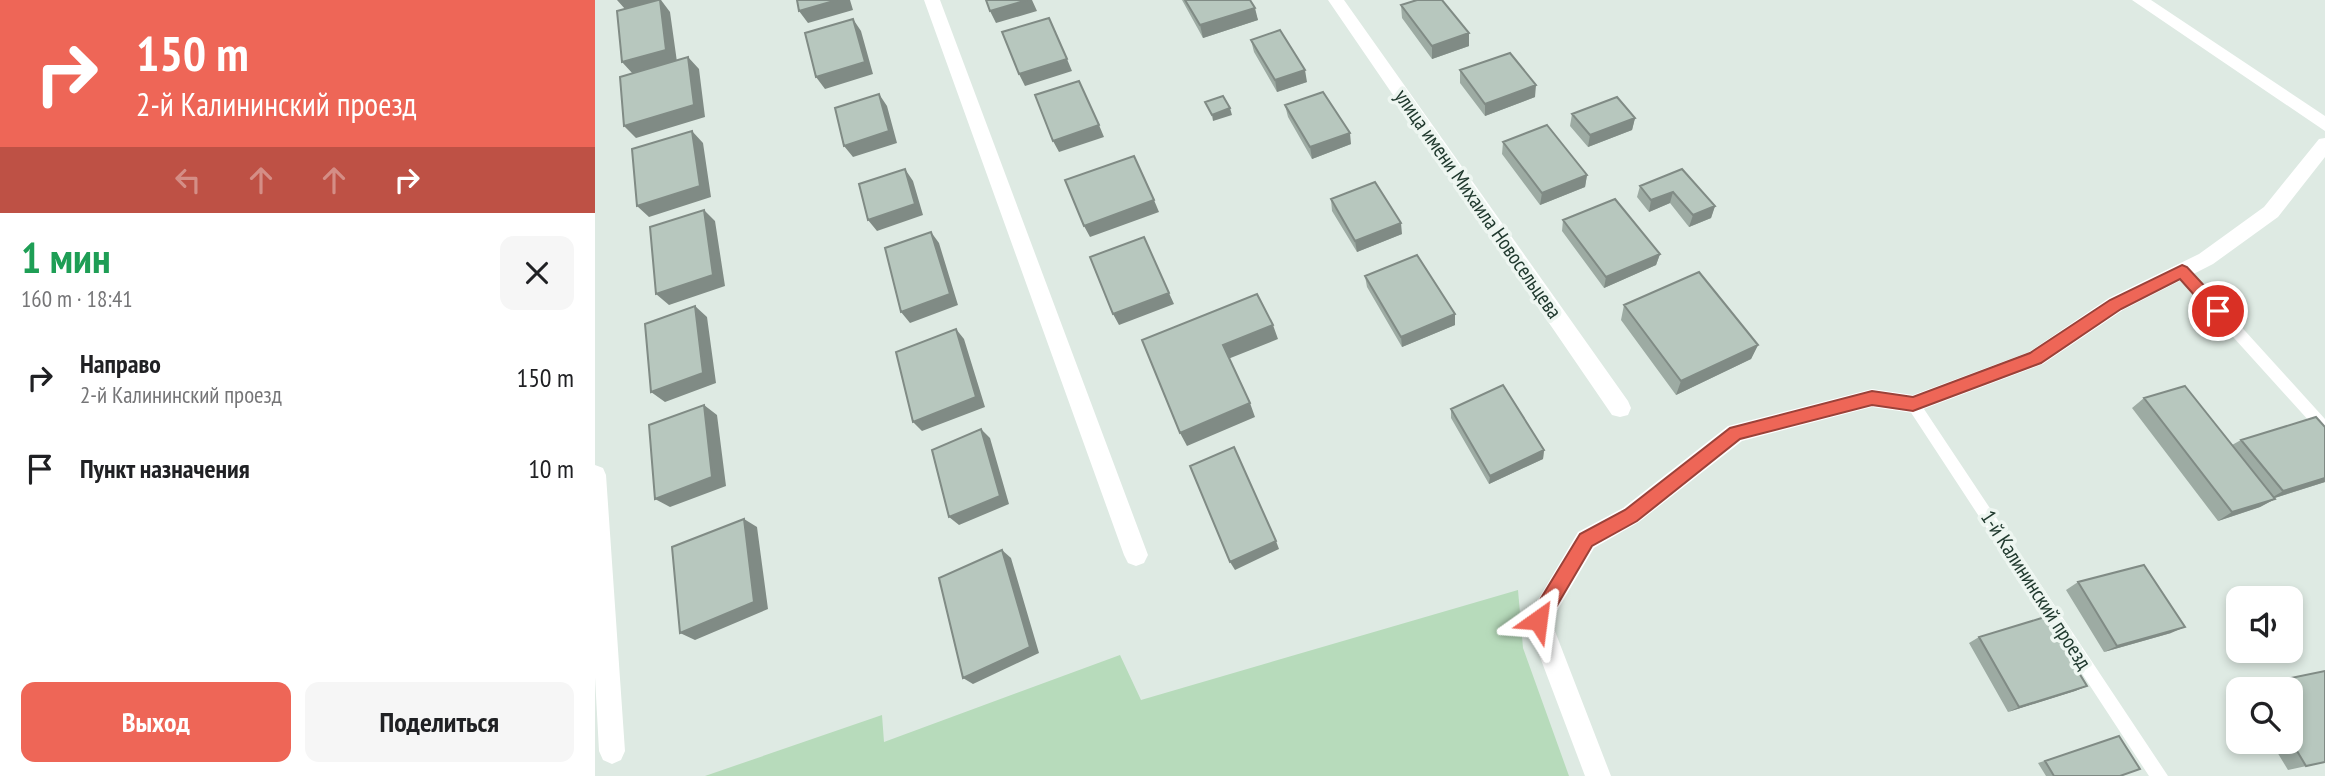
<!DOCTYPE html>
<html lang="ru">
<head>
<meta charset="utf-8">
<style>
	:root { --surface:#fff; --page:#f6f6f6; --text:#202124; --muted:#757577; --accent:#ee6657 }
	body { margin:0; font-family:"PT Sans Narrow",sans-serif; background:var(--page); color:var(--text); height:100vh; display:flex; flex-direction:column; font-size:26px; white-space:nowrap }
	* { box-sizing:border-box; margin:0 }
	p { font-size:23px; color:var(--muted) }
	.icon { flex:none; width:38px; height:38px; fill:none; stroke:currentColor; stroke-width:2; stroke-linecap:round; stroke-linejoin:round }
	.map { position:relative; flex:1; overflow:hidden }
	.drawer { display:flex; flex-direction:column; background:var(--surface); width:595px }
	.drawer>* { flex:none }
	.banner { background:#ee6657; color:#fff; overflow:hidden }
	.fabs { position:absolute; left:1631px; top:586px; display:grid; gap:14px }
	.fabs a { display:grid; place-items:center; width:77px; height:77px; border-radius:14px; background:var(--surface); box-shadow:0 4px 10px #0003; font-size:35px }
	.pin { position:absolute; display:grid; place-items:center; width:60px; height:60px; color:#fff; margin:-30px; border:4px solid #fff; border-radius:50%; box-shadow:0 2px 7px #0007 }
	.me { position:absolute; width:77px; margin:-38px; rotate:31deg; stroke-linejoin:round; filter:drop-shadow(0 0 5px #0008) }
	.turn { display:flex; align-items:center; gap:24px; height:147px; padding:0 21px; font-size:32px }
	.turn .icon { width:91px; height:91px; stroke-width:2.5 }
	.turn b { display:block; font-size:49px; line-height:60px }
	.lanes { display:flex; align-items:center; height:66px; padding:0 21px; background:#0003; justify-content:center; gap:35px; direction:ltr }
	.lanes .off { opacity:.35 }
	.round { display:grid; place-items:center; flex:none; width:74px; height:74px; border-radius:14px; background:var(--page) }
	.headline { display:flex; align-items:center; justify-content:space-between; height:119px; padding:0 21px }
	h1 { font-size:42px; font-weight:600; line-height:52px; color:#1e9e55 }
	.primary-button { display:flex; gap:14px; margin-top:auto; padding:14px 21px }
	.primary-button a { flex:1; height:80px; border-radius:14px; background:var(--accent); color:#fff; font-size:28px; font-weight:600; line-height:80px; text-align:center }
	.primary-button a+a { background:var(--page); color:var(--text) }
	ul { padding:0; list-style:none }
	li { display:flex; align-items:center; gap:21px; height:91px; padding:0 21px }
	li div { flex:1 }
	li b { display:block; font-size:26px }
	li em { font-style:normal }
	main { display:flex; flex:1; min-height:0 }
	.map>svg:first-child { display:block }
	.green { fill:#b7dbbb }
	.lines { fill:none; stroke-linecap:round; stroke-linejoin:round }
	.service { fill:#fff; fill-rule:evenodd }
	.minor { fill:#fff; fill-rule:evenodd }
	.wall { fill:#9daba3 }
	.shaded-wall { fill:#808b85 }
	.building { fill:#b7c7be; stroke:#808b85; stroke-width:2 }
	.route { fill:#ee6657; stroke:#9b4239; stroke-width:2 }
	.labels { text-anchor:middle; stroke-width:7; stroke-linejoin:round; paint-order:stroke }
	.street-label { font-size:21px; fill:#20392e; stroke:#eef6f1 }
</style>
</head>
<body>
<main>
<section class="drawer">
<div class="banner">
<div class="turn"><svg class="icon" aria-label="right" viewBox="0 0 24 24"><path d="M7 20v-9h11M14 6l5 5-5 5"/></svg><div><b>150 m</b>2-й Калининский проезд</div></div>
<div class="lanes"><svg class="icon off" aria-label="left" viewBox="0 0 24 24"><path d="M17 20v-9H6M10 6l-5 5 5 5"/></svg><svg class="icon off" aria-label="ahead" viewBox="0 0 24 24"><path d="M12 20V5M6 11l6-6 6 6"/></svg><svg class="icon off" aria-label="ahead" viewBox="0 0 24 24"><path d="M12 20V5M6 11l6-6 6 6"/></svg><svg class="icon" aria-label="right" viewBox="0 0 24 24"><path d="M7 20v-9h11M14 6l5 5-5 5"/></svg></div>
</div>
<div class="headline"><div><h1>1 мин</h1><p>160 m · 18:41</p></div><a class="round"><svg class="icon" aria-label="close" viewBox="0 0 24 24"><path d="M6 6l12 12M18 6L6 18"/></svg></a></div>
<ul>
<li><svg class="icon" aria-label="right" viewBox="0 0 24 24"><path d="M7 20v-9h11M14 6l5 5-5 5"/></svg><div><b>Направо</b><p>2-й Калининский проезд</p></div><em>150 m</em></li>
<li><svg class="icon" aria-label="arrive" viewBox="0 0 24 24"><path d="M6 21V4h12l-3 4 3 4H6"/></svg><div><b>Пункт назначения</b></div><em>10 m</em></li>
</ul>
<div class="primary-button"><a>Выход</a><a>Поделиться</a></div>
</section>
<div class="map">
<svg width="1730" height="776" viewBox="0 0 1730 776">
	<rect width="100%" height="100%" fill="#deeae3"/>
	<path class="green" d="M923,590l5,58 46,128h-864l177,-61 2,27 236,-87 21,45z"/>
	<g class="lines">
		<path class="service" d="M1587,266l5,1 138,152v16l-5,-2 -143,-158 -1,-4z
			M1318,398l5,2 250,376h-19l-241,-368 -2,-4 2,-4z"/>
		<path class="minor" d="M329,0h16l208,555 -4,8 -8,3 -8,-3 -4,-8z
			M733,0h16l284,401 3,7 -3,7 -8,2 -8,-2z
			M1537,0h19l174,116v15z
			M1730,138v19l-47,60 -65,47 -90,46 -80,54 -130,49 -41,-6 -130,34 -103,81 -45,26 -43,73 60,155h-26l-59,-156 52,-88 45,-24 105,-82 144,-37 41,6 116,-43 80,-54 90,-44 65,-47 55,-68z
			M0,465l8,3 3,7 19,276 -4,9 -9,4 -9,-4 -4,-9 -4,-74z"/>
	</g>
	<path class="wall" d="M587,0h68l8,20 -55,18z
		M806,5l68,41 -37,13 -30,-41z
		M656,40l56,42 -30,10 -23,-40z
		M865,70l75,27 -50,19 -25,-33z
		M690,105l66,39 -39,15 -24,-42z
		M977,114l63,4 -3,12 -44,17 -18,-21z
		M908,142l84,33 -2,12 -45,18 -38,-51z
		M1087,169l33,37 -4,12 -22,9 -19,-24 -21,9 -12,-15 3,-11z
		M736,199l71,35 -45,18 -25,-41z
		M968,220l97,34 -4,11 -52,23 -42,-57z
		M770,276l90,38v11l-53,22 -35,-60z
		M1029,305l134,40 -7,14 -75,36 -55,-75z
		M1549,398l88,47 9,-5 84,-13v55l-50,16v1l-15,8 -42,14 -86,-113z
		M856,409l93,41 -1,9 -54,25 -38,-66z
		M1483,582l93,51 -67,19 -38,-62z
		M1384,637l108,49 -12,5 -67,21 -39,-69z
		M1730,671v91l-37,8 -17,-28h20v-52h-48l13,-5z
		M1524,736l1,40h-74l-8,-13z"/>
	<path class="shaded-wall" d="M22,0h42l-34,9z
		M66,0l9,12 7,50 -44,12 -11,-12z
		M242,0h13l3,10 -45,13 -9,-12z
		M432,0h5l5,11 -41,12 -6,-12z
		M660,8l3,12 -55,18 -3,-13z
		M258,19l8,12 12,43 -48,15 -9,-12z
		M874,33v13l-37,13v-13z
		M93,57l11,12 6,48 -69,21 -12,-12z
		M472,59l5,12 -47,15 -6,-12z
		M710,70l2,12 -30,10 -2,-12z
		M941,85l-1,12 -50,19v-12z
		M284,94l8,12 10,37 -44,14 -9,-11z
		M635,108l2,7 -19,6 -1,-6z
		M1040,118l-3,12 -44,17 2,-12z
		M504,125l5,12 -45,15 -6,-11z
		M97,131l11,12 8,54 -62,20 -12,-11z
		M755,133l1,11 -39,15 -2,-12z
		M310,169l8,12 10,34 -46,16 -9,-11z
		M992,175l-2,12 -45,18 2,-12z
		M1078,192l-3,11 -21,9 2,-12z
		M559,200l5,12 -69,25 -6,-11z
		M1120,206l-4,12 -22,9 4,-12z
		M109,210l11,11 10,65 -56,19 -13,-11z
		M806,223l1,11 -45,18 -2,-11z
		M336,232l8,11 19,62 -48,18 -9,-11z
		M1065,254l-4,11 -52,23 2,-11z
		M574,293l5,11 -55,21 -6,-11z
		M100,306l12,11 9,66 -51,19 -14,-10z
		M860,314v11l-53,22 -1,-10z
		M678,325l5,14 -50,20 -5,-14z
		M361,329l8,10 21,68 -63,24 -9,-9z
		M1163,345l-7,14 -75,36 5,-14z
		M655,403l5,14 -68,29 -7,-13z
		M109,405l13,10 9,71 -56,21 -15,-8z
		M386,429l9,9 19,66 -50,21 -10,-8z
		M949,450l-1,9 -54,25 1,-8z
		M1730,478v4l-57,18 15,-9z
		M1680,499l-15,8 -42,14 14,-9z
		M149,519l13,8 11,82 -73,31 -15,-7z
		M681,541l3,8 -44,21 -5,-8z
		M407,550l9,8 28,95 -66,31 -10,-6z
		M1590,627l-14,6 -67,19 13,-6z
		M1492,686l-12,5 -67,21 11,-5z"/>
	<path class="building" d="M63,0h2l6,50 -44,12 -5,-51z
		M202,0h40l-38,11z
		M391,0h41l-37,11z
		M590,0h65l5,8 -55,17z
		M822,0h25l27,33 -37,13 -31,-41z
		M454,18l18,41 -48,15 -17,-42z
		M258,19l12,43 -49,15 -11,-44z
		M685,30l25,40 -30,10 -24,-40z
		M915,53l26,32 -51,19 -25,-34z
		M93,57l6,48 -70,21 -4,-49z
		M484,81l20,44 -46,16 -18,-46z
		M728,92l27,41 -40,14 -25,-42z
		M284,94l10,37 -45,15 -9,-38z
		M628,96l7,12 -18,7 -7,-13z
		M1022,97l18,21 -45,17 -18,-21z
		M952,125l40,50 -45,18 -39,-51z
		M97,131l8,55 -63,20 -5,-57z
		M539,156l20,44 -70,26 -19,-46z
		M310,169l10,35 -47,16 -9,-36z
		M1087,169l33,37 -22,9 -20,-23 -22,8 -11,-14z
		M780,182l26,41 -46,18 -24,-42z
		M1020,199l45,55 -54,23 -43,-57z
		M109,210l9,65 -57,19 -6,-67z
		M336,232l19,62 -49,18 -16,-64z
		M549,237l25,56 -56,21 -23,-57z
		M822,255l38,59 -54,23 -36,-61z
		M1104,272l59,73 -77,36 -57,-76z
		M662,294l16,31 -50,20 27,58 -70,30 -38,-93z
		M100,306l8,67 -52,19 -6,-68z
		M361,329l20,68 -63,25 -17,-70z
		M908,385l41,65 -54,26 -39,-67z
		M1590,386l90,113 -43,13 -88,-114z
		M109,405l8,72 -57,22 -6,-74z
		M1721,417l9,10v51l-42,13 -42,-51z
		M386,429l19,67 -51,21 -17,-67z
		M639,447l42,94 -46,21 -40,-96z
		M149,519l10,83 -74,31 -8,-86z
		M407,550l28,97 -67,31 -24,-100z
		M1549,565l41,62 -68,19 -39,-64z
		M1450,617l42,69 -68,21 -40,-70z
		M1730,671v91l-19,4 -15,-25v-51h-32l-3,-5z
		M1524,736l21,33 -20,7h-66l-9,-15z"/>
	<path class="route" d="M1587,265l5,2 36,39 2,5 -2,4h-11l-32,-36 -59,30 -80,54 -123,46 -5,2 -41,-6 -132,34 -103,82 -45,25 -47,80 -7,3 -6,-3 -3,-6 3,-7 48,-79 45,-24 105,-82 142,-37 41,6 117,-44 80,-53z"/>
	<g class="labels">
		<g class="street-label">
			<text transform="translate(883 204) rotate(55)" y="7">улица имени Михаила Новосельцева</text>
			<text transform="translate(1441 590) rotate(57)" y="7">1-й Калининский проезд</text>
		</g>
	</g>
</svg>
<div class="fabs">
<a><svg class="icon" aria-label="sound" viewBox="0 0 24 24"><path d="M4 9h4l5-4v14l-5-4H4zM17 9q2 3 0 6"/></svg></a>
<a><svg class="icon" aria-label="search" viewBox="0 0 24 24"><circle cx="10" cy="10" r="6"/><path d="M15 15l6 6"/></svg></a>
</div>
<div class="pin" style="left:1623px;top:311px;background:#d93025"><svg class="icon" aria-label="arrive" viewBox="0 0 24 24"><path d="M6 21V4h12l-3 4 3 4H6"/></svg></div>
<svg class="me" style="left:943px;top:620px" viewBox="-20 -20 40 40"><path d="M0-17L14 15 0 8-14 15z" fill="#ee6657" stroke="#fff" stroke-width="4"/></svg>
</div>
</main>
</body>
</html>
